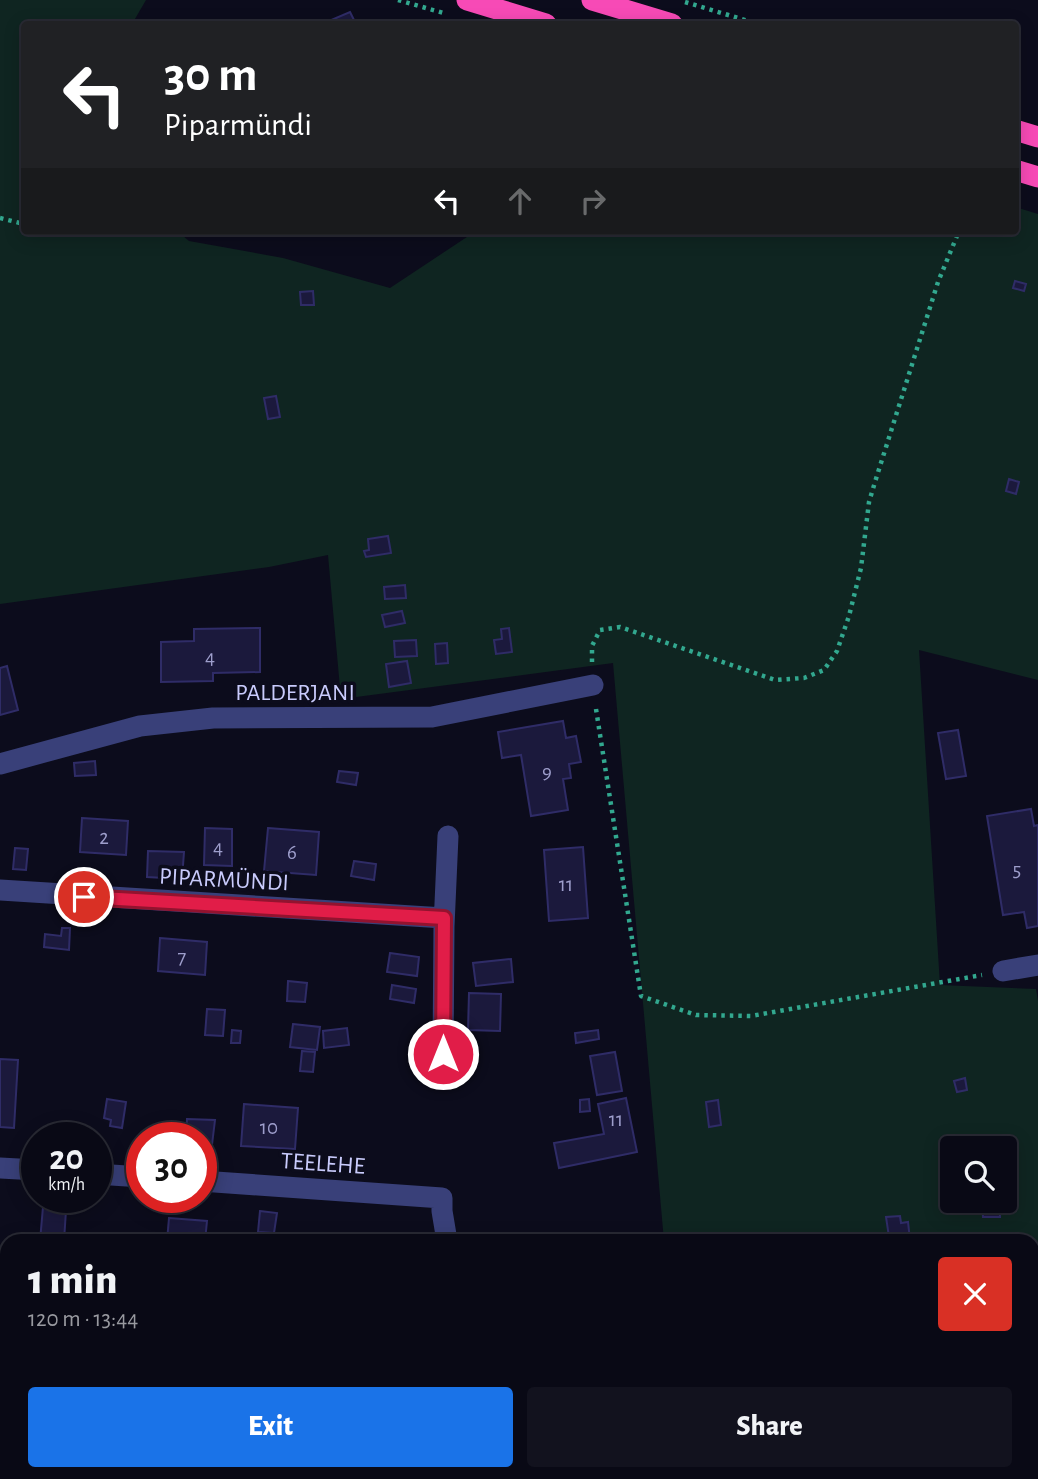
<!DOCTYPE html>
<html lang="en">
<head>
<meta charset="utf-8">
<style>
	:root { --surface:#090915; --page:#12121e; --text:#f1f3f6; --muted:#999aa0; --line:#292a34; --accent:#1a73e8 }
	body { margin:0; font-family:"Alegreya Sans",sans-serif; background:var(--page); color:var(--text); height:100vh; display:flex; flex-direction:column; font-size:26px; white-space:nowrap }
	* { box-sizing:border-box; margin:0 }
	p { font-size:23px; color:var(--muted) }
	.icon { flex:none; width:38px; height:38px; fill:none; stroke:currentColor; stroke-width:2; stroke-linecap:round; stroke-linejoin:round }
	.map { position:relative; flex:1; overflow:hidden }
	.details { position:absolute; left:0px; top:1234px; width:1040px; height:247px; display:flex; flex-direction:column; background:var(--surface); border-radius:21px 21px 0 0; box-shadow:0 4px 18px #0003,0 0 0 2px var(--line) }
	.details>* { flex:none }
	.top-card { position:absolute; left:21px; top:21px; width:998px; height:214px; border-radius:7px; box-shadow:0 4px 18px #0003,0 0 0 2px var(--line); background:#202124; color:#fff; overflow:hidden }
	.controls { position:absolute; left:940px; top:1136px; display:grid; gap:14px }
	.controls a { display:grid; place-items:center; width:77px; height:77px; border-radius:7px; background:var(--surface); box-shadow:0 4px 18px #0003,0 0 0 2px var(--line); font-size:35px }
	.speed { position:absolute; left:21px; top:1122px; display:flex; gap:14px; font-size:35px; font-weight:700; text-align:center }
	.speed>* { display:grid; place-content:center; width:91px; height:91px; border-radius:50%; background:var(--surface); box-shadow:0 4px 18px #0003,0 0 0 2px var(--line); line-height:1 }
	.speed small { font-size:18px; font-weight:400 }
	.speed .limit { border:10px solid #d22; background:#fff; color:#111 }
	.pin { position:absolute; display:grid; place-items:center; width:60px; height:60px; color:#fff; margin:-30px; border:4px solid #fff; border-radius:50%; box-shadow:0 2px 7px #0007 }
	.me { position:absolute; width:77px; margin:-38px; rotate:0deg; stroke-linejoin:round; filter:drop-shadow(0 0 5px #0008) }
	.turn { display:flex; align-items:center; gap:24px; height:147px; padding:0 28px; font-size:32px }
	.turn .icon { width:91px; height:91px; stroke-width:2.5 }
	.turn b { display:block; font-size:49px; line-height:60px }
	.lanes { display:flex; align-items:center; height:66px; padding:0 28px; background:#0003; justify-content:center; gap:35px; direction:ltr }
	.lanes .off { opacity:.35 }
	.round { display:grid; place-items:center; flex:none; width:74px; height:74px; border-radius:7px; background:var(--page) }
	.headline { display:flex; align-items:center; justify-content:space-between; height:119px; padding:0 28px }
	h1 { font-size:42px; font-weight:800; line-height:52px }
	.action { display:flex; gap:14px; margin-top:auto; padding:14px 28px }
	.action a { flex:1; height:80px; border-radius:7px; background:var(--accent); color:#fff; font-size:28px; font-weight:800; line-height:80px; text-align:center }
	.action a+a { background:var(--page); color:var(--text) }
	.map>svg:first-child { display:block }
	.green { fill:#0f2521; fill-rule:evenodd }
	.building { fill:#1b193c; stroke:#2f2c67; stroke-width:2 }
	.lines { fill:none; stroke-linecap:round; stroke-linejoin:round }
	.path { stroke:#32a88f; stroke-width:4.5; stroke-dasharray:3.5 5; stroke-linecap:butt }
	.minor { stroke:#394079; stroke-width:21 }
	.highway { stroke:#f74ab6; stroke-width:21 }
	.route-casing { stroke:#92132f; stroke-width:18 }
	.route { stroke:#e11d48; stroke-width:12 }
	.labels { text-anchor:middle; stroke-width:7; stroke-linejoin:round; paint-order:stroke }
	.number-label { font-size:21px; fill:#9e9ecc }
	.street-label { font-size:24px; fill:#c9cbfc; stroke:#0c0c1c }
</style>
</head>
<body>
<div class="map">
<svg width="1038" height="1479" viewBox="0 0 1038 1479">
	<rect width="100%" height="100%" fill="#0c0c1c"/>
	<path class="green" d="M0,0h146l-14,24h-108v207h153l12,10 94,17 107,30 86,-57h539v-24l23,7v466l-119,-30 21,335 96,4 2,12v242l-5,1 -1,-3h-368l-51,-578 -272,36 -13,-144 -59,12 -269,37zM952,1148h52v52h-52z"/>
	<path class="building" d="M350,12l6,12h-34z
		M1015,281l11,3 -2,7 -11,-3z
		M313,291l1,14h-13l-1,-13z
		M276,396l4,21 -12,2 -4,-21z
		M1009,479l10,3 -3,12 -10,-3z
		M388,536l3,17 -25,4 -2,-6 5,-1 -1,-11z
		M405,585l1,13 -21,1 -1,-12z
		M402,611l3,12 -20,4 -3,-12z
		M260,628v44l-47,1v8l-52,1v-40l33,-1v-12z
		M509,628l3,24 -16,2 -2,-14 8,-1 -1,-10z
		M416,640l1,16 -22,1 -1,-16z
		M447,643l1,20 -12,1 -1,-20z
		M407,661l4,22 -22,4 -3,-23z
		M7,666l11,44 -18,5v-47z
		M563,721l3,17 10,-2 5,26 -12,2 2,14 -8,1 5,31 -37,6 -10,-61 -19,3 -4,-26z
		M958,730l8,46 -20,3 -8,-46z
		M95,761l1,14 -21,1 -1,-13z
		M339,771l19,2 -2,12 -19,-3z
		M1031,809l3,17 4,-1v101l-11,2 -3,-16 -21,3 -16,-99z
		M82,818l46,3 -2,34 -46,-3z
		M205,828l27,1v37l-28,-1z
		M268,828l51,4 -3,43 -52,-4z
		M583,847l5,71 -39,3 -5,-71z
		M15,848l13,1 -2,21 -13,-1z
		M148,851l36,1 -2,27 -35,-2z
		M354,861l22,3 -2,16 -23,-4z
		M62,928h8l-1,22 -25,-3 1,-13 16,2z
		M160,938l47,4 -2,33 -47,-4z
		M390,953l29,4 -2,19 -30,-4z
		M511,959l2,23 -37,4 -3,-23z
		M288,981l19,2 -2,19 -18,-1z
		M392,985l24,4 -2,14 -24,-4z
		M469,993l32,1 -1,37 -32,-1z
		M207,1009l18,1 -2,26 -18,-1z
		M293,1024l27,3 -3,23 -27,-3z
		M347,1028l2,17 -25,3 -1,-17z
		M232,1030l9,1 -1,12h-9z
		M598,1030l1,9 -23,4 -1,-10z
		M302,1051l13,1 -2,20 -13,-1z
		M615,1052l7,39 -25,4 -7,-39z
		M0,1059l18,1 -4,68 -14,-1z
		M965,1078l2,12 -10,2 -3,-11z
		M626,1098l11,54 -78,16 -5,-25 50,-9 -6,-30z
		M107,1099l19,3 -4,26 -12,-2 1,-6 -7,-2z
		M589,1099l1,12 -10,1v-12z
		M718,1100l3,25 -12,2 -3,-25z
		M244,1104l54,4 -3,41 -54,-3z
		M187,1119l28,1 -4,33 -10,-1v-14h-15z
		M982,1200h17l1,17h-17z
		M43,1207l23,3 -2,31h-24z
		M260,1211l17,2 -3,20 -16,-1z
		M900,1216l1,7 7,-1 2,18 -14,1v-4h-7l-3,-20z
		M169,1218l38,3 -2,20h-38z
		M530,1234l2,7h-30z
		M0,1259h7v35l-7,-1z
		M1038,1266v74l-6,1v-74z
		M0,1381h7v29h-7z
		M556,1474h31l1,5h-31z"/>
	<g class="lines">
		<path class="path" d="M398,0l49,14
			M685,2l73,22
			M0,218l24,6
			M592,662v-16l8,-16 20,-3 155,53 29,-2 20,-8 13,-19 12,-35 12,-48 8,-66 6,-20 63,-200 21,-51
			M596,709l45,287 55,19 55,1 231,-41"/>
		<path class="minor" d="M0,764l140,-38 73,-8 219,-1 161,-32
			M0,890l444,28
			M1003,971l35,-6
			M443,1054l1,-128 4,-90
			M0,1168l37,2
			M96,1174l46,3
			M201,1181l241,17v13l5,30
			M0,1445h7
			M1032,1468h6
			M496,1474l1,5
			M910,1479l62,-5"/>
		<path class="highway" d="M467,0l79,24
			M592,0l80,24
			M1015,130l23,7
			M1015,170l23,7"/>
	</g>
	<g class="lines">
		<g class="route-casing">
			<path id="route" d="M84,897l360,21 -1,136"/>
		</g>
		<use href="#route" class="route"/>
	</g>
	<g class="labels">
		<g class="number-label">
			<text x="210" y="664">4</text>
			<text x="547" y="778">9</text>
			<text x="104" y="844">2</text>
			<text x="218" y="854">4</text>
			<text x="292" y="859">6</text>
			<text x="1017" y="876">5</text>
			<text x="566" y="891">11</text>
			<text x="182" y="964">7</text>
			<text x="616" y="1126">11</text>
			<text x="269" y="1134">10</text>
		</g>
		<g class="street-label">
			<text x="295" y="700">PALDERJANI</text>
			<text transform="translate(224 879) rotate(3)" y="8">PIPARMÜNDI</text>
			<text transform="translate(323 1163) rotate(4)" y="8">TEELEHE</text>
		</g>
	</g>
</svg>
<div class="controls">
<a><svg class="icon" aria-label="search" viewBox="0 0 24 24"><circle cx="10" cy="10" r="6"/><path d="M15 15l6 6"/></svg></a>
</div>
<div class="speed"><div>20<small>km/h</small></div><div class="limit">30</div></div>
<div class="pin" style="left:84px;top:897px;background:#d93025"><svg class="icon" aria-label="arrive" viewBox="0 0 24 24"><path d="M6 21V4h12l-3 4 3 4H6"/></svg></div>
<svg class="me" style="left:443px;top:1054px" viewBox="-20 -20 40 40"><circle r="17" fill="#e11d48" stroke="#fff" stroke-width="3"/><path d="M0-11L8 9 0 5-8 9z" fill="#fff"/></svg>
<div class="top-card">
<div class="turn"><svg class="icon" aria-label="left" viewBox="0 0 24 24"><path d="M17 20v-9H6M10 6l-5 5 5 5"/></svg><div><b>30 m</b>Piparmündi</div></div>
<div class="lanes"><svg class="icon" aria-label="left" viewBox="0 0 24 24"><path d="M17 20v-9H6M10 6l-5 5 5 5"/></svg><svg class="icon off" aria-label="ahead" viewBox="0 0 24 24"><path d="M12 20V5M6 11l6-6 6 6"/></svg><svg class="icon off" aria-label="right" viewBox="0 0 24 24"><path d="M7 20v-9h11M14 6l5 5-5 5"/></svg></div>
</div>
<section class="details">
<div class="headline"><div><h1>1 min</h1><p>120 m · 13:44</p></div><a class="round" style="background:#d93025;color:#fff"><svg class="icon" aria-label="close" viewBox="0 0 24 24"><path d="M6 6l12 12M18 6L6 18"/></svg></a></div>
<div class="action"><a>Exit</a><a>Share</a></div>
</section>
</div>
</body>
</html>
